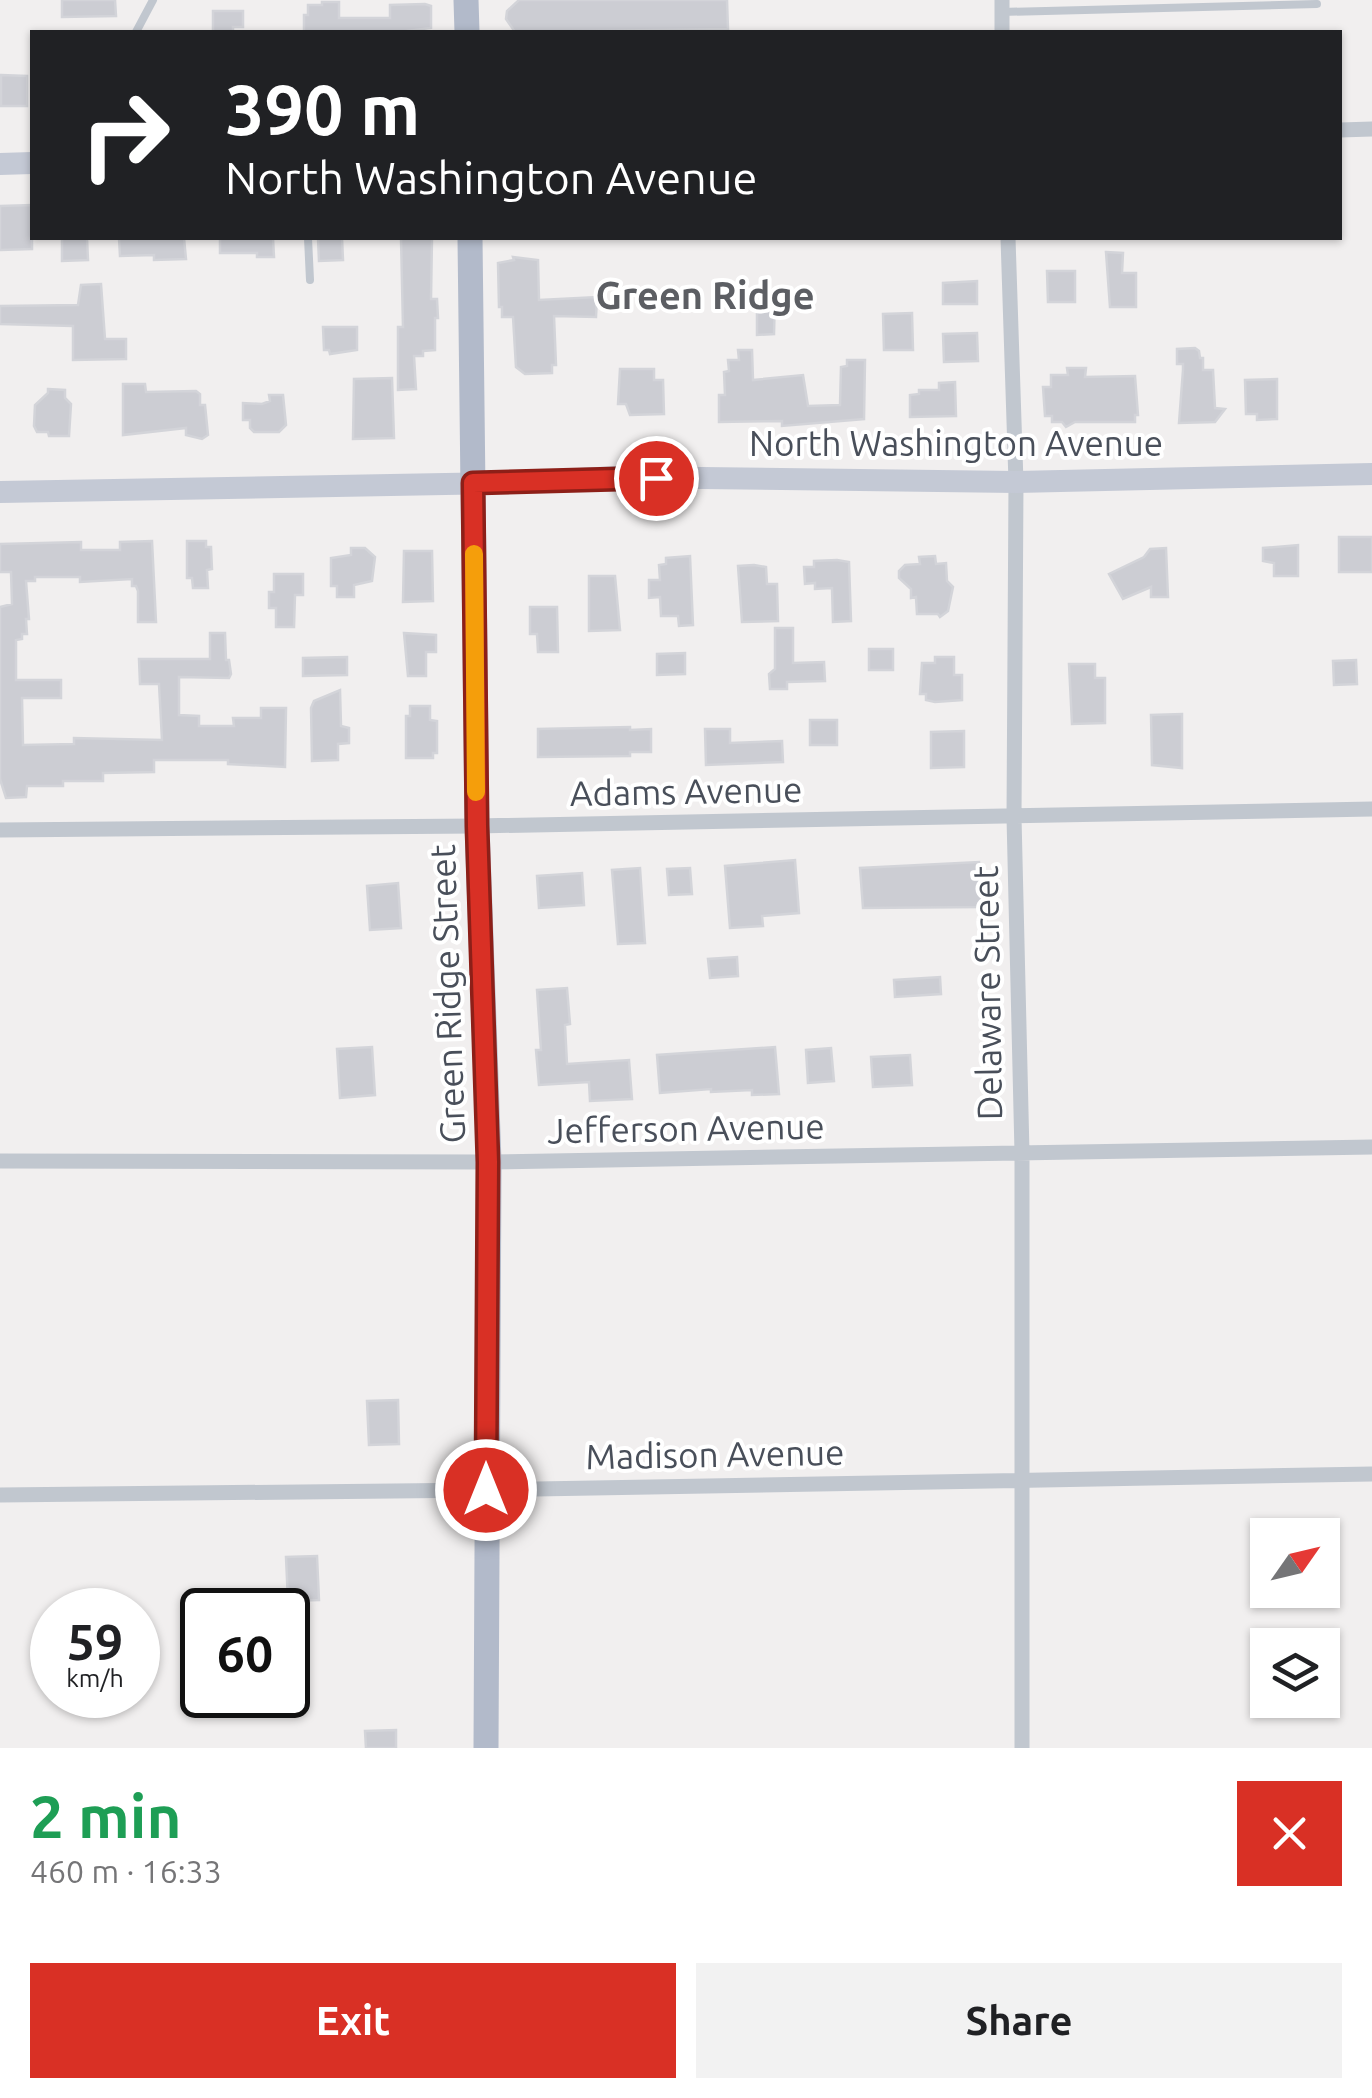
<!DOCTYPE html>
<html lang="en">
<head>
<meta charset="utf-8">
<style>
	:root { --surface:#fff; --page:#f2f2f2; --text:#202124; --muted:#757577; --accent:#d93025 }
	body { margin:0; font-family:Ubuntu,sans-serif; background:var(--page); color:var(--text); height:100vh; display:flex; flex-direction:column; font-size:38px; white-space:nowrap }
	* { box-sizing:border-box; margin:0 }
	p { font-size:32px; color:var(--muted) }
	.icon { flex:none; width:55px; height:55px; fill:none; stroke:currentColor; stroke-width:2; stroke-linecap:round; stroke-linejoin:round }
	.map { position:relative; height:1748px; overflow:hidden }
	.panel { display:flex; flex-direction:column; background:var(--surface); flex:1 }
	.panel>* { flex:none }
	.banner { position:absolute; left:30px; top:30px; width:1312px; height:210px; border-radius:0px; box-shadow:0 2px 8px #0004; background:#202124; color:#fff; overflow:hidden }
	.needle { width:65px; rotate:56deg }
	.buttons { position:absolute; left:1250px; top:1518px; display:grid; gap:20px }
	.buttons a { display:grid; place-items:center; width:90px; height:90px; border-radius:0px; background:var(--surface); box-shadow:0 2px 8px #0004; font-size:50px }
	.speed { position:absolute; left:30px; top:1588px; display:flex; gap:20px; font-size:50px; font-weight:700; text-align:center }
	.speed>* { display:grid; place-content:center; width:130px; height:130px; border-radius:50%; background:var(--surface); box-shadow:0 2px 8px #0004; line-height:1 }
	.speed small { font-size:25px; font-weight:400 }
	.speed .limit { border:5px solid #111; border-radius:15px; background:#fff; color:#111 }
	.pin { position:absolute; display:grid; place-items:center; width:85px; height:85px; color:#fff; margin:-42px; border:5px solid #fff; border-radius:50%; box-shadow:0 2px 10px #0007 }
	.me { position:absolute; width:110px; margin:-55px; rotate:0deg; stroke-linejoin:round; filter:drop-shadow(0 0 8px #0008) }
	.turn { display:flex; align-items:center; gap:35px; height:210px; padding:0 30px; font-size:45px }
	.turn .icon { width:130px; height:130px; stroke-width:2.5 }
	.turn b { display:block; font-size:70px; line-height:85px }
	.round { display:grid; place-items:center; flex:none; width:105px; height:105px; border-radius:0px; background:var(--page) }
	.headline { display:flex; align-items:center; justify-content:space-between; height:170px; padding:0 30px }
	h1 { font-size:60px; font-weight:700; line-height:75px; color:#1e9e55 }
	.button { display:flex; gap:20px; margin-top:auto; padding:20px 30px }
	.button a { flex:1; height:115px; border-radius:0px; background:var(--accent); color:#fff; font-size:40px; font-weight:700; line-height:115px; text-align:center }
	.button a+a { background:var(--page); color:var(--text) }
	.map>svg:first-child { display:block }
	.building { fill:#cccdd3; stroke:#d3d4d9; stroke-width:2.5 }
	.lines { fill:none; stroke-linecap:round; stroke-linejoin:round }
	.lane { stroke:#c1c7cf; stroke-width:8 }
	.street { stroke:#c1c7cf; stroke-width:15 }
	.secondary { stroke:#c4c9d5; stroke-width:22 }
	.primary { stroke:#b2baca; stroke-width:25 }
	.route-casing { stroke:#8d1f18; stroke-width:25 }
	.route { stroke:#d93025; stroke-width:18 }
	.slow { stroke:#f59e0b; stroke-width:18 }
	.labels { text-anchor:middle; stroke-width:8; stroke-linejoin:round; paint-order:stroke }
	.street-label { font-size:35px; fill:#494f5a; stroke:#fff }
	.neighbourhood-label { font-size:38px; font-weight:bold; fill:#5c5e63; stroke:#fff }
</style>
</head>
<body>
<div class="map">
<svg width="1372" height="1748" viewBox="0 0 1372 1748">
	<rect width="100%" height="100%" fill="#f1efef"/>
	<path class="building" d="M62,0h53l1,16 -54,1z
		M519,0h208l1,29 -213,3 -9,-13 1,-8z
		M322,2h17v16h51v-13l35,-1 6,2v22l-32,4h-95v-17h4v-10h14z
		M213,11h30v16h-10v5h-20z
		M1,75l26,1v30h-26z
		M32,205v44l-32,1v-44z
		M62,238h25l1,22 -26,1z
		M119,238h65l2,21 -32,1v-5l-34,1z
		M220,238h53l1,19h-17v-4h-37z
		M318,238h24l1,22 -24,1z
		M401,238h31l-1,61h6l1,19h-3v32l-12,1v5h-9l2,33 -18,1v-63h5z
		M1106,252l17,1 -1,20h14v34h-26z
		M513,257l25,3 1,40 58,-3 -1,20 -42,-1 2,49h-4v8l-27,1 -9,-7 -3,-50h-11v-10h-3l-1,-44 16,-3z
		M1047,271h28v31h-27z
		M977,281v23h-34v-21z
		M101,284l4,55h21v20l-53,1v-34l-73,-2v-18l78,-1 3,-20z
		M757,294h18l-1,40 -17,1z
		M912,313l1,37h-29l-1,-36z
		M323,327h34v23l-27,4 -1,-4h-5z
		M977,333l1,28 -34,1 -1,-28z
		M1195,348l4,3 1,7h3v12h10l2,38 10,1 -10,13 -36,1 4,-53v-6h-6v-15z
		M738,350h14l1,30 50,-5 5,31 32,-1 1,-38 6,-1v-6h18l-1,59 -82,7v-5l-63,1v-27h6l-1,-23 5,-1 -1,-11h11z
		M1067,368h19l-1,9 50,-1 3,39h-3v7h-60l-9,5 -4,-5h-10v-6h-7l-2,-29h8v-12h17z
		M620,369h34v11h9l1,34 -34,1 -4,-11h-8z
		M392,378l2,60 -41,1 1,-60z
		M1277,379v40l-20,1v-6h-11l-1,-34z
		M955,382l1,34 -46,1v-22l9,-1v-4h20v-7z
		M123,384h22l1,8 50,-1 4,3v11h5l3,30 -6,4 -16,-4v-7l-63,7z
		M48,389l17,1v8l6,6 -2,32h-20l-1,-4h-11l-3,-6 1,-21 13,-12z
		M269,395h14l3,30 -7,7h-25l-4,-4v-8h-7v-17l19,1 8,-3z
		M1339,537h33v35h-33z
		M152,541l4,81h-18v-31l-2,-5h-4v-7l-52,3v-5h-45v4h-9l3,38h-3l1,15h-5v5l-6,1v40h45v18h-39l1,47 51,-1v-6l88,2 -3,-56h-19l-1,-25h71v-26h15l1,27h3l2,14 -2,4 -50,-1v38l20,1v10h35l-1,-8h28v-10h25l-1,59 -57,-3v-4h-74v12l-51,1v8h-40v5h-36l-1,11 -20,1 -6,-19v-172l12,-3 -1,-32h-11v-28l81,-2v8h39v-8z
		M187,541h19v6h5l1,22 -5,1 1,18h-15l-1,-10h-5z
		M1298,545v31h-24v-13l-11,-2v-13z
		M351,548h14l10,9 -3,24 -18,4v12h-17v-11h-6v-28l20,-3z
		M1166,548l2,49h-17v-10l-28,12 -14,-25 35,-17 6,-8z
		M404,551h28l1,50 -30,1z
		M690,556l3,69 -14,1 -1,-10h-17l-1,-19 -11,1v-18h11l-1,-15 7,-1v-6z
		M935,556l1,8 10,-1 1,18 6,6 -5,24 -8,6 -2,-3h-21l-1,-17 -5,1v-9l-12,-11v-7l6,-6 15,-1 -1,-7z
		M837,560l12,2 2,59 -18,1 -1,-34 -17,1v-6l-10,1 -1,-17h10v-6z
		M754,565l12,2 1,17h10l1,37 -36,1 -4,-56z
		M274,574h29v21h-8l-1,32h-18v-19h-7v-16h5z
		M589,576h26l5,54 -31,1z
		M530,607h27l1,45h-20l-1,-18h-7z
		M775,628h18v35l31,-1 1,19 -38,1v7h-17l-1,-15 6,-5z
		M404,633l32,2v17h-10v24h-18z
		M869,649h24v21h-24z
		M685,653v21l-28,1v-21z
		M347,657v18l-44,1v-18z
		M935,657h19v18h8v25l-27,2 -9,-2v-6h-6l2,-31h13z
		M1356,660l1,24 -23,1 -1,-24z
		M1069,664h26v14h10v45l-33,1z
		M340,690l1,36 8,2v15l-11,1v16l-26,1 -1,-53 3,-7z
		M410,706h20v14l7,1v32h-4v5h-27v-42h4z
		M1182,714v54l-30,-3 -1,-50z
		M810,720h27v25h-27z
		M630,727v3l21,-1v23h-21v4l-92,1v-28z
		M705,729h25v14l52,-2 1,21 -77,3z
		M964,731v36l-33,1v-36z
		M795,860l4,53 -37,3 1,10 -33,2 -5,-62z
		M979,862l3,45 -119,1 -3,-40z
		M640,868l5,75 -27,1 -6,-74z
		M690,868l2,26 -23,1 -2,-26z
		M582,873l2,32 -45,3 -2,-32z
		M398,883l3,45 -31,2 -3,-44z
		M737,957l1,19 -28,2 -2,-19z
		M940,977l1,17 -46,3 -1,-17z
		M567,988l3,36 -5,1 2,39 62,-4 3,39 -42,2 -1,-19 -50,3 -3,-35h5l-4,-60z
		M372,1047l3,48 -35,3 -3,-49z
		M775,1047l4,47 -27,1v-5l-41,2v-3l-51,4 -3,-38z
		M831,1048l3,33 -26,2 -2,-33z
		M910,1055l2,30 -39,2 -2,-30z
		M398,1400l1,44 -30,1 -2,-44z
		M317,1556l2,44 -31,1 -2,-44z
		M396,1730v18h-30l-1,-17z"/>
	<g class="lines">
		<path class="lane" d="M1002,12l315,-8
			M136,32l17,-32
			M308,238l2,42"/>
		<path class="street" d="M1002,0v32
			M1340,130l32,-1
			M1008,238l8,244 -2,335 8,336v595
			M0,830l477,-4 895,-17
			M0,1161l489,1 883,-15
			M0,1495l486,-5 886,-16"/>
		<path class="secondary" d="M0,164l32,-1
			M0,492l500,-9 118,-6 398,5 356,-8"/>
		<path class="primary" d="M466,0l1,32
			M470,238l7,588 12,336 -3,586"/>
	</g>
	<g class="lines">
		<g class="route-casing">
			<path id="route" d="M486,1490l2,-328 -11,-336 -4,-343 183,-5"/>
		</g>
		<use href="#route" class="route"/>
		<path class="slow" d="M474,554l2,238"/>
	</g>
	<g class="labels">
		<g class="street-label">
			<text x="956" y="456">North Washington Avenue</text>
			<text transform="translate(686 792) rotate(-1)" y="12">Adams Avenue</text>
			<text transform="translate(988 993) rotate(-91)" y="12">Delaware Street</text>
			<text transform="translate(448 994) rotate(-92)" y="12">Green Ridge Street</text>
			<text transform="translate(686 1129) rotate(-1)" y="12">Jefferson Avenue</text>
			<text transform="translate(715 1455) rotate(-1)" y="12">Madison Avenue</text>
		</g>
		<g class="neighbourhood-label">
			<text x="705" y="309">Green Ridge</text>
		</g>
	</g>
</svg>
<div class="buttons">
<a><svg class="needle" viewBox="-14 -14 28 28"><path d="M0-13l5 13h-10z" fill="#e53935"/><path d="M0 13l5-13h-10z" fill="#757577"/></svg></a>
<a><svg class="icon" aria-label="layers" viewBox="0 0 24 24"><path d="M12 4l9 5-9 5-9-5zM3 14l9 5 9-5"/></svg></a>
</div>
<div class="speed"><div>59<small>km/h</small></div><div class="limit">60</div></div>
<div class="pin" style="left:656px;top:478px;background:#d93025"><svg class="icon" aria-label="arrive" viewBox="0 0 24 24"><path d="M6 21V4h12l-3 4 3 4H6"/></svg></div>
<svg class="me" style="left:486px;top:1490px" viewBox="-20 -20 40 40"><circle r="17" fill="#d93025" stroke="#fff" stroke-width="3"/><path d="M0-11L8 9 0 5-8 9z" fill="#fff"/></svg>
<div class="banner">
<div class="turn"><svg class="icon" aria-label="right" viewBox="0 0 24 24"><path d="M7 20v-9h11M14 6l5 5-5 5"/></svg><div><b>390 m</b>North Washington Avenue</div></div>
</div>
</div>
<section class="panel">
<div class="headline"><div><h1>2 min</h1><p>460 m · 16:33</p></div><a class="round" style="background:#d93025;color:#fff"><svg class="icon" aria-label="close" viewBox="0 0 24 24"><path d="M6 6l12 12M18 6L6 18"/></svg></a></div>
<div class="button"><a>Exit</a><a>Share</a></div>
</section>
</body>
</html>
